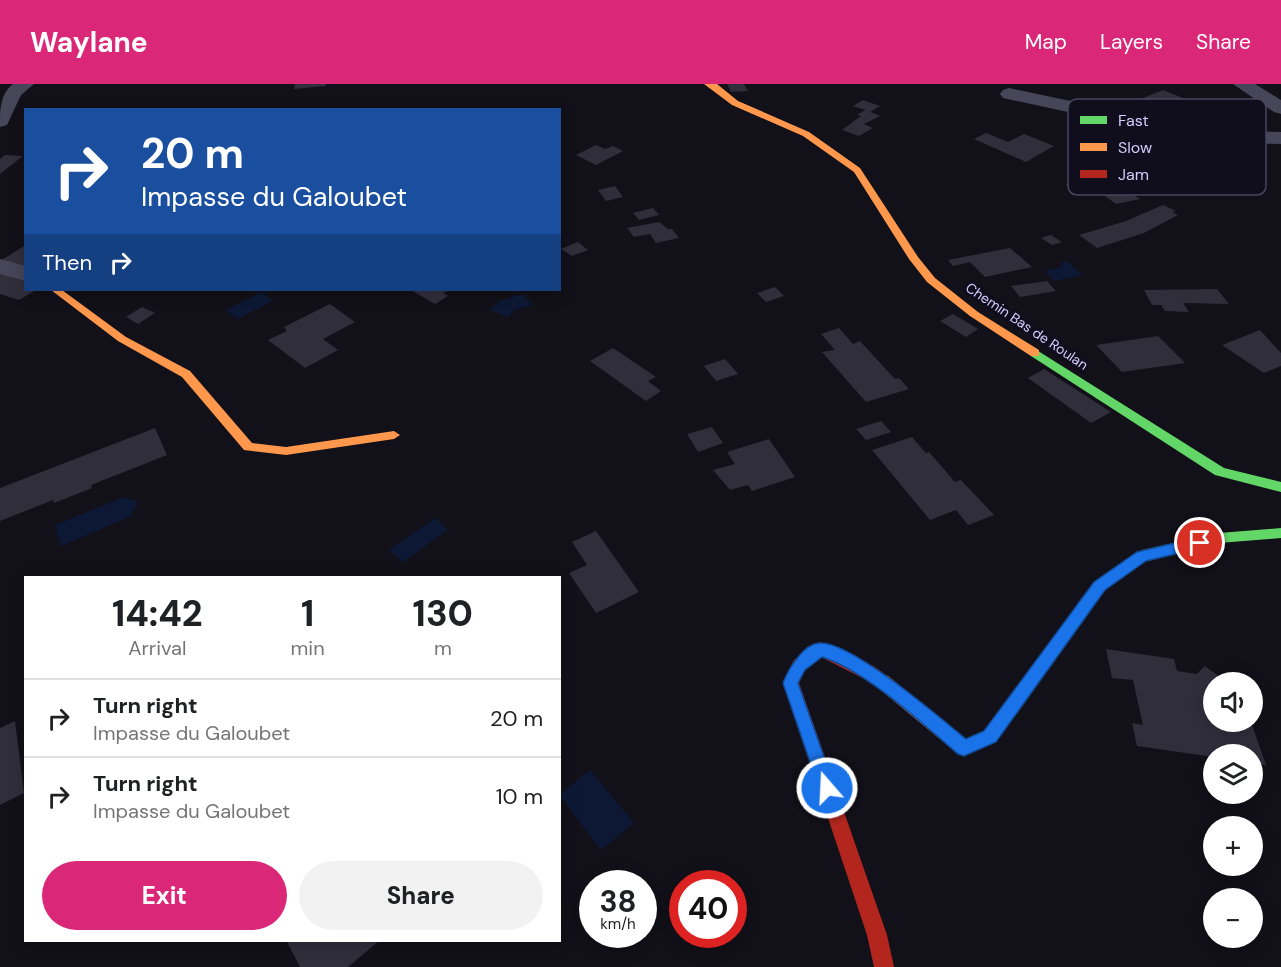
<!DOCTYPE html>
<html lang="en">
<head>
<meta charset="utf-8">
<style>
	:root { --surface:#fff; --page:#f2f2f2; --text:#202124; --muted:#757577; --line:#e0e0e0; --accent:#db2777 }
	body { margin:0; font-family:"DM Sans",sans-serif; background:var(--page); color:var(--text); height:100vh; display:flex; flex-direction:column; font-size:22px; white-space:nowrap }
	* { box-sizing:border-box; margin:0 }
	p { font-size:20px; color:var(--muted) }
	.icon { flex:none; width:33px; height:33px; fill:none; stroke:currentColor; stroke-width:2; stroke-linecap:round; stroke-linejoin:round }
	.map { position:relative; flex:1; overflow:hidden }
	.details { position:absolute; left:24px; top:492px; width:537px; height:366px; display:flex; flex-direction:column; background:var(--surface); border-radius:0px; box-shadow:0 3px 15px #0003 }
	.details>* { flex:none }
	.banner { position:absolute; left:24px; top:24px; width:537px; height:183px; border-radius:0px; box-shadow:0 3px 15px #0003; background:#1a4fa0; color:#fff; overflow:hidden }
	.tools { position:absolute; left:1203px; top:588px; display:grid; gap:12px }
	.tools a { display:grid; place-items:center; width:60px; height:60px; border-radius:50%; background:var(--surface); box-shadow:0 3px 15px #0003; font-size:30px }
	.speed { position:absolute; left:579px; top:786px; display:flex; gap:12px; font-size:30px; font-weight:700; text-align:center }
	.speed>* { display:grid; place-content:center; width:78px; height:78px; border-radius:50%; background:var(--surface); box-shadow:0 3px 15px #0003; line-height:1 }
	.speed small { font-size:15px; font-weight:400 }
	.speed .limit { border:9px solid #d22; background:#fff; color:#111 }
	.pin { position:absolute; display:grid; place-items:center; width:51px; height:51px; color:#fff; margin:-26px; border:3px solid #fff; border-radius:50%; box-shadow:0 2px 6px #0007 }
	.me { position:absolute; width:66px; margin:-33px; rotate:341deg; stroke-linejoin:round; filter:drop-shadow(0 0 4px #0008) }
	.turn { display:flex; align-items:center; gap:21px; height:126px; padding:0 18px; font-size:27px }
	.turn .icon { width:78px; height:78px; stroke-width:2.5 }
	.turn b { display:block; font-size:42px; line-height:51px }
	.then { display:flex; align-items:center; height:57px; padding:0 18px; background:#0003; gap:12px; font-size:22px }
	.eta { display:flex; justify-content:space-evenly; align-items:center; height:102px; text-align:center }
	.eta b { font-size:36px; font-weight:800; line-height:42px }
	.primary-button { display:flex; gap:12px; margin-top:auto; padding:12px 18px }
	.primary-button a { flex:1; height:69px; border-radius:36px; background:var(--accent); color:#fff; font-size:24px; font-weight:800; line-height:69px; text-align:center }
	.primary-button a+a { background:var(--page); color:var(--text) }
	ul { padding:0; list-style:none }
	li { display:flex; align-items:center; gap:18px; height:78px; padding:0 18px; border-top:2px solid var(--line) }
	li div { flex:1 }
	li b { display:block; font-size:22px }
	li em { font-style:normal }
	header { display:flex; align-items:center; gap:36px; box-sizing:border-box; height:84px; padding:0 30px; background:var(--accent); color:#fff }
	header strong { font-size:28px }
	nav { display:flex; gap:33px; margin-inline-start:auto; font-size:21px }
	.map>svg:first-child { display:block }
	.water { fill:#0d1934 }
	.building { fill:#302e3b }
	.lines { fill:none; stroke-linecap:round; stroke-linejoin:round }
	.street { fill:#474659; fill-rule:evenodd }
	.fast { fill:#63d668; fill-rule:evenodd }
	.slow { fill:#ff974d; fill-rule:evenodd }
	.jam { fill:#b3261e; fill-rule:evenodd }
	.route { fill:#1a73e8; stroke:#114b97; stroke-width:1.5 }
	.labels { text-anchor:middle; stroke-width:6; stroke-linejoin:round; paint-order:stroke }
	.far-street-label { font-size:14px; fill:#d3ccfc; stroke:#100d1c }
	.key { fill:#100d1c; stroke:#4a465f; stroke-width:1.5 }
	.key-label { font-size:16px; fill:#d3ccfc }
</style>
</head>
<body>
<header>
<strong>Waylane</strong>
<nav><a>Map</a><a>Layers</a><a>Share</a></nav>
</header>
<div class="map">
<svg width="1281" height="883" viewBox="0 0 1281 883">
	<rect width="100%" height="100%" fill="#121018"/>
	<path class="water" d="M1067,177l16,14 -28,6 -11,-10 18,-4 -2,-4z
		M262,208l11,9 -36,18 -11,-9z
		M523,210l9,11 -18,5 -6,7 -18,-7 9,-9z
		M124,413l2,2 9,1 3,4 -7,9 1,3 -71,30 -6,-21z
		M435,434l13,12 -45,32 -14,-12z
		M590,686l44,53 -33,27 -41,-54v-2z"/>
	<path class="building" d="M295,0h31v2l-32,3z
		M727,0h17l4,7 -17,1z
		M1163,6l27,11 -20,6 12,5 -11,4 -12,-1 -15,-6 9,-3 -15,-6z
		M863,16l17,6 -10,6 10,4 -16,8 9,4 -14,8 -17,-6 19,-14 -4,-1 8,-5 -12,-4z
		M1089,34l12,5 -5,2 9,3 -17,13 -16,-5 4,-4 -9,-3 12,-9 6,2z
		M986,49l22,9 16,-8 30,12 -28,16 -52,-23z
		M596,61l9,4 8,-3 10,5 -27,14 -20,-10z
		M5,71l18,1 -23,18v-15z
		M1071,89l20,4 17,-3 28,19 -4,1 8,5 -24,5 -17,-12 1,-3 -11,-2 -1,3 -22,-5z
		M615,102l8,11 -17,4 -8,-11z
		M1163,121l13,6 -4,1 6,3 -34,18 -47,15 -18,-13 47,-14z
		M653,124l6,7 -20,5 -6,-7z
		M659,138l9,7h4l7,9 -23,5 -6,-9 -16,3 -7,-9z
		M1051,151l11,7 -10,3 -11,-7z
		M578,158l10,8 -16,6 -11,-7z
		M26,161v24l-26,-6v-2z
		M1010,164l22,19 -47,10 -15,-15 -17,4 -5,-6z
		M0,186l26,9v11h10l-17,10 -19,-6z
		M1047,197l9,10 -36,6 -9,-11z
		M775,203l9,9 -18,6 -9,-9z
		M1217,205l12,15 -46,-1 6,9 -24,-1 -4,-6h-9l-8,-15z
		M411,206h38l-6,3 5,3 -13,8z
		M330,220l25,18 -32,17 15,11 -33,18 -37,-28 19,-9 -3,-4z
		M142,223l13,6 -17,11 -12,-7z
		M953,230l25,15 -12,8 -26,-16z
		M839,244l14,16 7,-3 35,38 4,-1 10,11 -43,13 -44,-50 13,-2 -14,-16z
		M1260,246l21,23v13l-17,7 -42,-28z
		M1158,252l27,27 -63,9 -26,-27z
		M613,264l43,29 -8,4 13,10 -15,10 -56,-40z
		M725,275l13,15 -22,7 -12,-15z
		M1044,285l67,43 -20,11 -63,-45z
		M881,337l10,11 -25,8 -10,-11z
		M712,343l11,16 -25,9 -11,-18z
		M155,344l12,27 -76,30 1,3 -38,15 -1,-3 -53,21v-33z
		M912,353l14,16 3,-1 26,30 6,-2 33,35 -26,10 -12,-15 -26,10 -58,-70z
		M769,355l26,38 -43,14 -4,-6 -18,5 -17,-20 22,-6 -8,-12z
		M596,447l43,61 -43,21 -27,-40 18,-8 -15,-23z
		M1106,565l68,10 3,12 20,3 8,-8 22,16h-13v40h23l15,3 14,40 -14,-2v-9h-38v3l-77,-11 -5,-23 11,2 -10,-45 -21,-2z
		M15,637l9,72 -24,12v-77z
		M286,856h94l-32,27h-48z"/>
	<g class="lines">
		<path class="street" d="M13,0h21l-13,11 -14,30 -7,2c0,-17 0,-33 13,-43z
			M1233,0h22l26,16v14l-7,-2z
			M1009,4l109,23 38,19 125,2v12l-129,-2 -47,-22 -102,-22 -3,-4 3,-4z
			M0,175l26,7v15l-26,-7z"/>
		<path class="fast" d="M1035,265l189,119 57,14v10l-66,-17 -184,-119 -2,-3z
			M1281,444v10l-62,5 -73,18 -24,15 -5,-2 -2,-4 2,-4 25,-16 77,-17z"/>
		<path class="slow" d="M704,0h13l21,17 71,31 51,36 58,89 17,21 43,34 61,38v6h-8l-61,-40 -43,-34 -18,-23 -55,-87 -51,-36 -71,-31z
			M51,206h11l64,47 64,34 62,72 34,4 108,-16 6,4 -6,4 -108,16 -42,-5 -62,-73 -64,-36z
			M1122,480l5,2 2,4 -2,4 -22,16 -109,152 -32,14 -6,-2 -82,-68 -2,-5 2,-5 6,-2 6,2 78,63 18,-7 111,-150z"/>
		<path class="jam" d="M820,558c16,6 63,24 70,39l-2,5 -6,2 -61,-31 -16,13 -6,13 88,252 7,32h-20l-7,-32 -84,-252 11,-23z"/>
	</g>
	<path class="route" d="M1200,453l5,2 2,4 -2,4 -59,14 -41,29 -109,152 -32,14 -6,-2c-36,-31 -92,-83 -136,-97l-17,13 -7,13 37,105 -2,6 -6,3 -6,-3 -38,-111c5,-13 20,-39 36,-40 31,-3 121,75 147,96l18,-8 110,-149 43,-30z"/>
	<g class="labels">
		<g class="far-street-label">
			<text transform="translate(1027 242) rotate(34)" y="5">Chemin Bas de Roulan</text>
		</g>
	</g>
	<rect x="1068" y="15" width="198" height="96" rx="9" class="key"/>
	<rect x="1080" y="32" width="27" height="8" fill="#63d668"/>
	<rect x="1080" y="59" width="27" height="8" fill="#ff974d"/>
	<rect x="1080" y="86" width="27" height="8" fill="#b3261e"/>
	<g class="key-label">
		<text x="1118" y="42">Fast</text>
		<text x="1118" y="69">Slow</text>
		<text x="1118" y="96">Jam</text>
	</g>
</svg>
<div class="tools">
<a><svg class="icon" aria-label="sound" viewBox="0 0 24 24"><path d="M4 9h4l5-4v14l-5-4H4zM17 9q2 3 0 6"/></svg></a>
<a><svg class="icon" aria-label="layers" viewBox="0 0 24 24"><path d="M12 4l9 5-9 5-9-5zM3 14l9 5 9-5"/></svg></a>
<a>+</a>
<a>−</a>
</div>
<div class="speed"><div>38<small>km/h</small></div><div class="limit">40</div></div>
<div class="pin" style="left:1200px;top:459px;background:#d93025"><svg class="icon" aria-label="arrive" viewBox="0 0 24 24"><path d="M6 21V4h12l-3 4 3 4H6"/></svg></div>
<svg class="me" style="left:827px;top:704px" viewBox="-20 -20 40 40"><circle r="17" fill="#1a73e8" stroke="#fff" stroke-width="3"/><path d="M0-11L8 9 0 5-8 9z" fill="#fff"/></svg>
<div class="banner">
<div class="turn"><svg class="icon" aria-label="right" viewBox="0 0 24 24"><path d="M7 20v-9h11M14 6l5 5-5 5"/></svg><div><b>20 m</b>Impasse du Galoubet</div></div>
<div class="then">Then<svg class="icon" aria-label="right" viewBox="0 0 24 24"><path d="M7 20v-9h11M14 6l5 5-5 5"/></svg></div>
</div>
<section class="details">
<div class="eta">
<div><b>14:42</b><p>Arrival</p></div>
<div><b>1</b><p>min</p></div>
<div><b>130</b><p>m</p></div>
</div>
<ul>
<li><svg class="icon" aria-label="right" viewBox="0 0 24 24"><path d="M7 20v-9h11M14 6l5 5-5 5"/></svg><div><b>Turn right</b><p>Impasse du Galoubet</p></div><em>20 m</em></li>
<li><svg class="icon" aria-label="right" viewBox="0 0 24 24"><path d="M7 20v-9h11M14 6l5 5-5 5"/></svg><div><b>Turn right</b><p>Impasse du Galoubet</p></div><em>10 m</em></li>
</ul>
<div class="primary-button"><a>Exit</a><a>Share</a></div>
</section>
</div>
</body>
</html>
